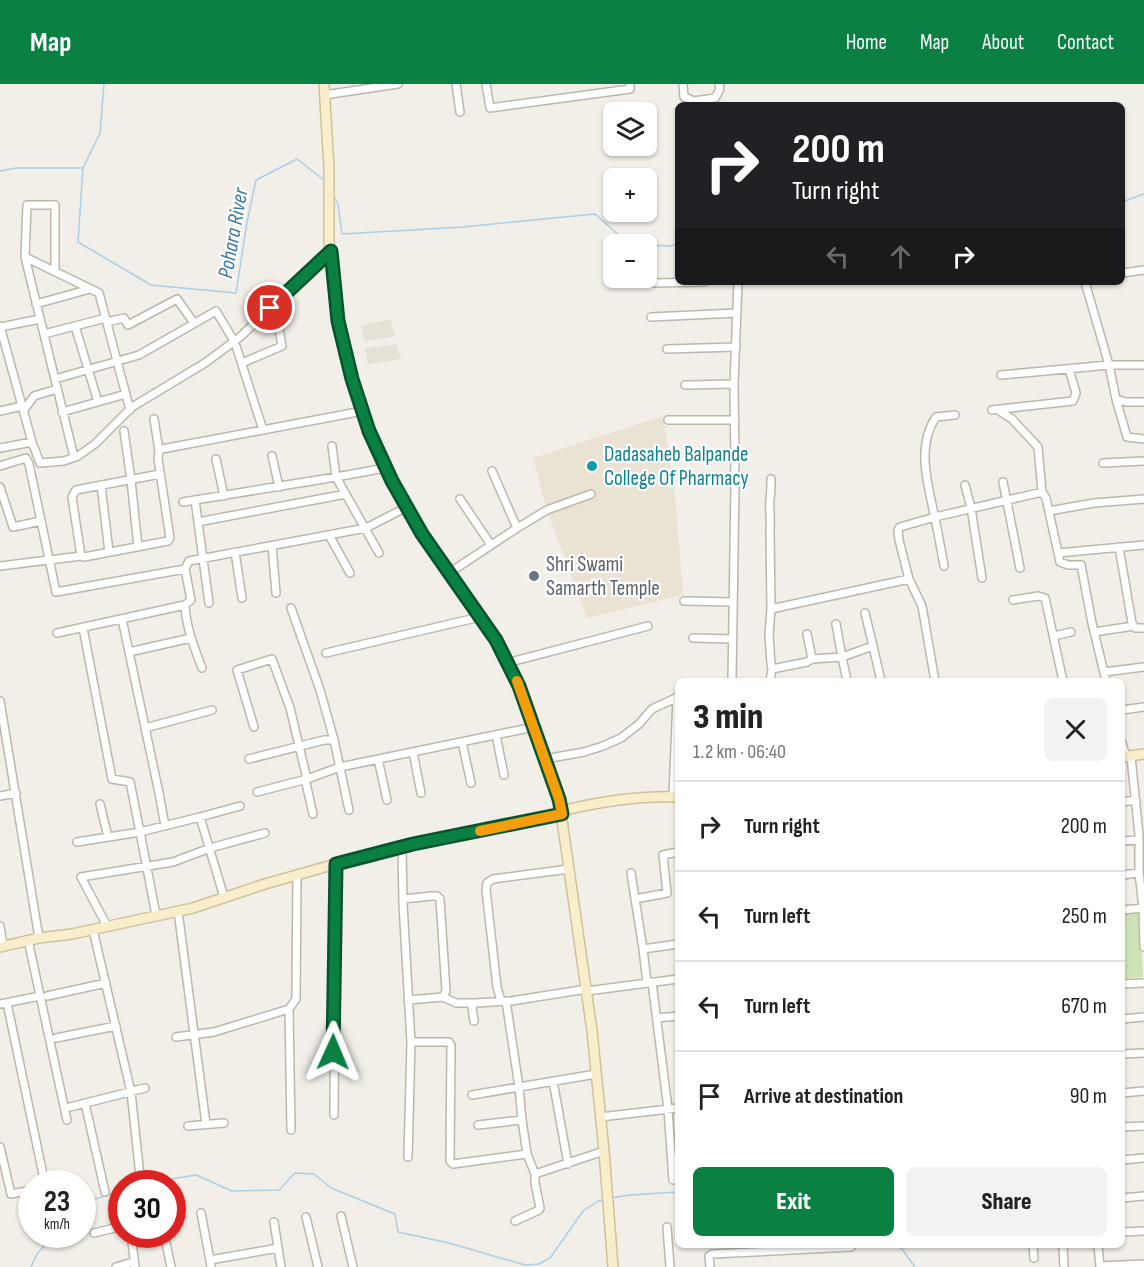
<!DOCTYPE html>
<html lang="en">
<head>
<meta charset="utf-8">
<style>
	:root { --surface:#fff; --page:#f2f2f2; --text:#222; --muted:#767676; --line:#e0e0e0; --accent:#0b8043 }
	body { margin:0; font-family:"Sofia Sans Condensed",sans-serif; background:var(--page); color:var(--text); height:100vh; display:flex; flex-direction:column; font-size:22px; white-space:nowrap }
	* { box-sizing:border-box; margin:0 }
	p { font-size:20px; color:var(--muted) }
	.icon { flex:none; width:33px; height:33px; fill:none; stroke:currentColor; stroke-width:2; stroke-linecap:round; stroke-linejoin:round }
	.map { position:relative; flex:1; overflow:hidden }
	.drawer { position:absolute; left:675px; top:594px; width:450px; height:570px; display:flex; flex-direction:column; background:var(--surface); border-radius:9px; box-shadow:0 2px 4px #0004 }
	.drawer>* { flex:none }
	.banner { position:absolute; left:675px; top:18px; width:450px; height:183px; border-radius:9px; box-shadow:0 2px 4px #0004; background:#202124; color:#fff; overflow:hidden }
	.buttons { position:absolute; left:603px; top:18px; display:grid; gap:12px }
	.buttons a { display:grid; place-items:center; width:54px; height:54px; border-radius:9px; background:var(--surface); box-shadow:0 2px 4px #0004; font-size:30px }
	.speed { position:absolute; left:18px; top:1086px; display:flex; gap:12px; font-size:30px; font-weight:700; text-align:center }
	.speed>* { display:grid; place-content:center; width:78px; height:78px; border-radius:50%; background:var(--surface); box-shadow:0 2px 4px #0004; line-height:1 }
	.speed small { font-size:15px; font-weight:400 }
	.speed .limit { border:9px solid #d22; background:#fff; color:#111 }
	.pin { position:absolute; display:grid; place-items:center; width:51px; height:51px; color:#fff; margin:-26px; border:3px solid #fff; border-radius:50%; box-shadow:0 2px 6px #0007 }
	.me { position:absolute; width:66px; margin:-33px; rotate:1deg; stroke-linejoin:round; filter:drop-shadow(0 0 4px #0008) }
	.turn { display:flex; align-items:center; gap:21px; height:126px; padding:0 18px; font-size:27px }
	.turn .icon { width:78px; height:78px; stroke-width:2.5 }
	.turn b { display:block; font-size:42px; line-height:51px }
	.lanes { display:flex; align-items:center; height:57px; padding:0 18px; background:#0003; justify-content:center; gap:30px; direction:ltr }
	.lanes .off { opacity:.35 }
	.round { display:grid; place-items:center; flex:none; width:63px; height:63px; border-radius:9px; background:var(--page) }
	.overview { display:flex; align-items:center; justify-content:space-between; height:102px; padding:0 18px }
	h1 { font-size:36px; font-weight:800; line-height:45px }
	.cta { display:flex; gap:12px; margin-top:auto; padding:12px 18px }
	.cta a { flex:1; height:69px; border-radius:9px; background:var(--accent); color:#fff; font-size:24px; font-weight:800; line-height:69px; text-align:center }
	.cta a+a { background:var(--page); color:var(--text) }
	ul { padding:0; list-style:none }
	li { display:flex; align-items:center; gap:18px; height:90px; padding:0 18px; border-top:2px solid var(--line) }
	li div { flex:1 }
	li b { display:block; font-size:22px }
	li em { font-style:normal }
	header { display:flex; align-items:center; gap:36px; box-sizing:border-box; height:84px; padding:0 30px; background:var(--accent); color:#fff }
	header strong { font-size:28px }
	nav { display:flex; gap:33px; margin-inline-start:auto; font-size:21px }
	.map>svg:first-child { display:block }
	.residential { fill:#e5e1d6 }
	.education { fill:#eae3d3 }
	.green { fill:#cde2b5 }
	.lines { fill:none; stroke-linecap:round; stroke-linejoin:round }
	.stream { stroke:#aacfe9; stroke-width:1.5 }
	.street-casing { stroke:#bdb7ab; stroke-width:10 }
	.secondary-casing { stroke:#cdc19c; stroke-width:12 }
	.street { stroke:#fff; stroke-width:7 }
	.secondary { stroke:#f9eecb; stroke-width:9 }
	.route-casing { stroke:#07532c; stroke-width:15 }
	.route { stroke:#0b8043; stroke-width:10 }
	.slow { stroke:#f59e0b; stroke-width:10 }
	.culture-dot { fill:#0f9aa8; stroke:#fff; stroke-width:2 }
	.worship-dot { fill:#6b7280; stroke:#fff; stroke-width:2 }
	.labels { text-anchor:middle; stroke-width:4.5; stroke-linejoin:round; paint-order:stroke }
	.culture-label { font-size:21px; fill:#0d838f; stroke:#fff; text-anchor:start }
	.worship-label { font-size:21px; fill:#5b616d; stroke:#fff; text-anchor:start }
	.water-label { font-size:22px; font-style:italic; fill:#3c78a5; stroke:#fff }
</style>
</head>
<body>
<header>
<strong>Map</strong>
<nav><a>Home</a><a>Map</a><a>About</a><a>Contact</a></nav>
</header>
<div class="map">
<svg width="1144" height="1183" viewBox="0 0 1144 1183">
	<rect width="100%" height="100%" fill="#f2efe8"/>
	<path class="residential" d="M390,235l5,17 -31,5 -3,-15z
		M397,260l4,15 -33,5 -3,-16z"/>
	<path class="education" d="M663,332l13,91 7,88 -96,23 -40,-108 -14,-52z"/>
	<path class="green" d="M1140,827l3,66 -21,2v-66z"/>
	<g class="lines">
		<path class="stream" d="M83,84l17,-35 4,-49
			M0,87l16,-3h67l-5,74 73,43 85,8 11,-71 9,-42 41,-21 27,21
			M333,111l5,9 4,30 121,-7 132,-13 34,30
			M1122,118l22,-8
			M646,161l25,1 7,-3
			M141,1100l55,-9 36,16 47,-1 16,-17 19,1 17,14 64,26 3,18 51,11 76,22 14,-1 11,-6 33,-47 15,-10 5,-1
			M610,1114l20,-3 48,-3
			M82,1121l2,-2 38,-13
			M899,1161l16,22
			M31,1183l6,-13 18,-20"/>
		<g class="street-casing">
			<path id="street" d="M456,0l4,28
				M486,0l4,24 140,-19v-5
				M683,0l1,13 10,4 21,-3 5,-9 -1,-5
				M324,11l74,-11
				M25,173l74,36 31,117
				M55,188v-67h-28l-2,52 49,200
				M1122,189l22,-3
				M1085,198l24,83 7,34 11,38 17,2
				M654,199l51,-1
				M36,220l54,-15
				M651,233l86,-4
				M107,238l17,-4 4,7 49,-26 17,24
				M0,242l32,116
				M75,242l23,76
				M0,243l40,-8
				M44,250l62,-16
				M236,262l27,84
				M667,265l69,-2
				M242,279l40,-17 -6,-35
				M1001,291l108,-10h35
				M55,295l84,-24 77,-44 18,30
				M685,301l49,-1
				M1116,315l10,3h18
				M24,326l10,-14 23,-7
				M992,326l81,-9 3,-8 -7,-24
				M998,326l14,9 26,28 4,45
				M0,327l22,-5
				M62,328l64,-18
				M154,335l5,32
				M668,336h67
				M124,347l7,49 7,67
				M332,362l4,31 43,76
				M0,364l32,-6 8,21 24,-2 14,-5 17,-12 37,-37 73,-44 35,-26 91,-86
				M272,372l7,31
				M216,375l8,37
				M1103,379l41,-2
				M0,382l26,-8 3,6 27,128 129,-23 4,-8 177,-33 41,-21
				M492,387l25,57
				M160,390l-84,16 -4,7 9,59 3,1 84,-16 2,-3 -12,-79 1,-8 3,-2 201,-38
				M1003,398l17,86
				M101,401l8,67
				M965,401l6,23 11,70
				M0,403l13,40 28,-6
				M460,415l31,46
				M195,416l14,103
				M183,418l153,-25 49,-9
				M1049,427l45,-8 50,-4
				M198,438l148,-28
				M329,451l21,38
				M272,462l4,47
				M1119,463l13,76 3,5h9
				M235,468l7,46
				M1058,469l86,-8
				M0,482l81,-10
				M944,482c-3,-17 -6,-34 -10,-52 -6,-30 -18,-68 2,-97l19,-2
				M185,485l6,31 -6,5c1,22 9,42 17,63
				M449,489l68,-45 30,-18 44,-16
				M1013,516l25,-4 7,2 18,83
				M684,517l49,1
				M291,524l29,82 14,50 15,70
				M771,525l138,-30
				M122,535l37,174 6,33
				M1094,548l40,-6
				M57,549l128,-28
				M807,550l5,25
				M1054,552l17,-4
				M693,554l39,1
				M873,562l8,35
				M129,568l62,-14
				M326,569l154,-36
				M507,579l141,-37
				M772,585l35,-7 5,-3 30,-2 -6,-33
				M1104,588l40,-5
				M732,597l3,-195 -1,-4 1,-18 -1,-80 4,-102
				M770,597l2,-12 -1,-5 -2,-29 2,-26 -1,-80c1,-10 -1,-20 0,-30 1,-7 1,-13 1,-20
				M847,597l-5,-24 31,-11 -8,-33
				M935,597l-13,-75 -13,-27 -10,-39 -1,-10 2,-3 35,-10 107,-25 4,6 14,64 8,3h13l11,58 14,58
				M0,617l39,237
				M1122,626l22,-3
				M254,643l-17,-57 35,-11 18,49 17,71
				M145,644l67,-18
				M496,651l8,40
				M462,658l9,41
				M1122,659l4,14
				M413,668l8,41
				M1131,673l8,78v37l4,36 1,39
				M249,675l75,-19h10
				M378,675l9,41
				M545,675l39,-7 19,-6 18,-8 18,-14 13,-15 26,-12
				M305,695l8,35
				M257,708l50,-13 33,-12 194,-40
				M0,712l16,-3
				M673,713l4,-100
				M1122,718l14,-2
				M100,720l8,33
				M200,733l40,-11
				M1122,757l17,-1
				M77,758l63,-10 -10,-50 -18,-3 -29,-151
				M402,763l1,57 8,138h38l2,3 -1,116 3,3 74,-10
				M631,789l12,76
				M1122,791l17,-2
				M403,815l29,-3h5l3,3 6,92 -3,6
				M635,815l32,-6 -4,-38 15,-3
				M1122,826l22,-2
				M178,827l28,213
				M156,831l-16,-83 60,-15 24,80
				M0,842l3,20
				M107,842l-26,-49 92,-15 37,-14 55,-15
				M93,846l38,162 9,84
				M28,856l39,180
				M652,898l16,127 5,71
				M647,899l-4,-34 35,-5
				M1122,900l22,-1
				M587,907l91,-12
				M47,912l59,-13
				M408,916l35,-3 13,6h19
				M501,917l-4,-14 -11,-97 1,-7 6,-4 76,-10
				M506,917l13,86 3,33 5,34 8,20v9l5,25 -1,2 -24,11
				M7,919l38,181
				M0,920l40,-8
				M657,934l21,-2
				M1122,935l22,-2
				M474,937l-2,-14 3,-4 36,-2 76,-12
				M176,953l38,-5 75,-23
				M56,954l60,-12
				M1122,970l22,-1
				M553,997l15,83
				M1122,1009l22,-2
				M472,1011l124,-21
				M85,1019l20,89
				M70,1023l75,-19
				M334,1031l2,-251
				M600,1033l78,-9
				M478,1041l44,-5
				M188,1042l36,-3
				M1122,1043l22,-1
				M291,1046l-2,-121 7,-10 1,-124
				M0,1063l11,47 21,-4
				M408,1073l3,-115
				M1122,1076l22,-2
				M535,1090l69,-23
				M1122,1114l22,-2
				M201,1129l9,47
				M341,1132l12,51
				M306,1133l12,50
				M274,1138l7,45
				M667,1143l3,40
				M1122,1148l22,-1
				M94,1149l25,-6 3,2
				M131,1150l4,33
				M166,1159l5,24
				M1033,1161l1,13
				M1063,1161l1,22
				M1098,1161l2,22
				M1100,1182l44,-2
				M116,1183l17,-5
				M211,1183l-1,-7 68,-12
				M710,1183l-1,-11 3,-2 139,-7"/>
		</g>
		<g class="secondary-casing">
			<path id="secondary" d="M324,0l5,84v73l9,80 14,58 17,52 23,50 30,53 74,106 23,46 40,113 33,232 12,120 9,116
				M1122,673l22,-3
				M562,727c36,-9 79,-15 116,-14
				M0,863l39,-9 33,-4 121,-26 72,-24 95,-27 53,-13 149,-30"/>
		</g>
		<use href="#street" class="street"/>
		<use href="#secondary" class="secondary"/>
	</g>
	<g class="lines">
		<g class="route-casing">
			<path id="route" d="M270,224l61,-57 7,70 14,58 17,52 23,50 30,53 74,106 23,46 40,113 3,15 -149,30 -77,20 -3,188"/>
		</g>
		<use href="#route" class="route"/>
		<path class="slow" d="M480,747l82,-17 -3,-15 -42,-118"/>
	</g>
	<circle class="culture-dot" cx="592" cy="382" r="6"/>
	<circle class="worship-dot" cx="534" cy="492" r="6"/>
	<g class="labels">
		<g class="culture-label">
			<text x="604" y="377">Dadasaheb Balpande<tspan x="604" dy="24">College Of Pharmacy</tspan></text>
		</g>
		<g class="worship-label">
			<text x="546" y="487">Shri Swami<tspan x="546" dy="24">Samarth Temple</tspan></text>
		</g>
		<g class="water-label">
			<text transform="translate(232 149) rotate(-80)" y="8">Pohara River</text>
		</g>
	</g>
</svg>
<div class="buttons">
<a><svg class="icon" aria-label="layers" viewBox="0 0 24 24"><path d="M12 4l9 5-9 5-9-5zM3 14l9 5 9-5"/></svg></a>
<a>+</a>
<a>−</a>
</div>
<div class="speed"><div>23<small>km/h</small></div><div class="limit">30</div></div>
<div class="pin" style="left:270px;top:224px;background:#d93025"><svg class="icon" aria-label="arrive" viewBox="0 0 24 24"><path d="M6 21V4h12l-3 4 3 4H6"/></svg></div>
<svg class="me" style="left:333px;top:968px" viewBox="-20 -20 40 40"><path d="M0-17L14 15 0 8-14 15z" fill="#0b8043" stroke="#fff" stroke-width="4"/></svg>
<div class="banner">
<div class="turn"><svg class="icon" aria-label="right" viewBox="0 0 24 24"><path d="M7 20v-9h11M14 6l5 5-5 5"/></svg><div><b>200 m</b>Turn right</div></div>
<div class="lanes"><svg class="icon off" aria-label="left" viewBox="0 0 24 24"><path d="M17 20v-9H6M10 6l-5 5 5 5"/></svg><svg class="icon off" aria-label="ahead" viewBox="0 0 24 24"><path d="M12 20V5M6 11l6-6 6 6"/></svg><svg class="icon" aria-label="right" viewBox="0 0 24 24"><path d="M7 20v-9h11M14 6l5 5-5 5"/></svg></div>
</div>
<section class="drawer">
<div class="overview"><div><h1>3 min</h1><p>1.2 km · 06:40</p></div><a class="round"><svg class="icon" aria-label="close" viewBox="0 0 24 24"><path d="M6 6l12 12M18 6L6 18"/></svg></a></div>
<ul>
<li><svg class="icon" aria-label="right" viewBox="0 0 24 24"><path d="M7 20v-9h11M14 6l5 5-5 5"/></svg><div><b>Turn right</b></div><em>200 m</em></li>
<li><svg class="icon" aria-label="left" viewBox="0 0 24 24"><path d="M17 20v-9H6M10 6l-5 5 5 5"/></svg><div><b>Turn left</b></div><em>250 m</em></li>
<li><svg class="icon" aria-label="left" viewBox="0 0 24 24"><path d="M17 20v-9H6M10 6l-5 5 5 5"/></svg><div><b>Turn left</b></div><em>670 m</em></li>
<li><svg class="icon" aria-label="arrive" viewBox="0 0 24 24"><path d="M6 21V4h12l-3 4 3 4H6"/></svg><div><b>Arrive at destination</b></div><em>90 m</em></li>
</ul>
<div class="cta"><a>Exit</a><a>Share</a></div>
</section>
</div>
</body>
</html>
